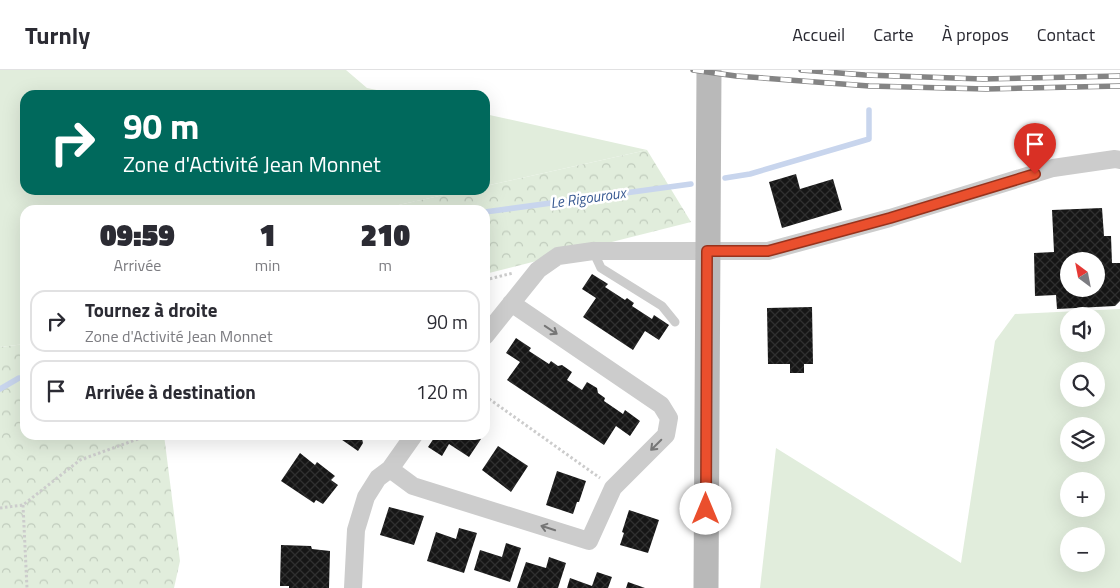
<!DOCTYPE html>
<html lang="fr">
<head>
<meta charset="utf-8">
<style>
	:root { --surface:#fff; --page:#f2f2f3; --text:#2b2b33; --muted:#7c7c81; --line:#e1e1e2 }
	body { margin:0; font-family:"Titillium Web",sans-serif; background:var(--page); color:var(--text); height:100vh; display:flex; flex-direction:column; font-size:19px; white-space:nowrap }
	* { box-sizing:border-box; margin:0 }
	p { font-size:16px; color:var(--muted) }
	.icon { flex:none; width:28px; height:28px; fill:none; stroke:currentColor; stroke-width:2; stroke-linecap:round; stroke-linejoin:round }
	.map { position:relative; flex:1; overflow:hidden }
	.sheet { position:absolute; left:20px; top:135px; width:470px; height:235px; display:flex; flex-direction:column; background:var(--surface); border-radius:15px; box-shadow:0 5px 20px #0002 }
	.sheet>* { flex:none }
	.hud { position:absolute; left:20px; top:20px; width:470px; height:105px; border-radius:15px; box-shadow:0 5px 20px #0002; background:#00695c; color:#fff; overflow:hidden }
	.needle { width:32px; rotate:328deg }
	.fabs { position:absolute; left:1060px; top:182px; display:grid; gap:10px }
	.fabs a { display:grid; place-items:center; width:45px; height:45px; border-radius:50%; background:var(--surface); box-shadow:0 5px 20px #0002; font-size:25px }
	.pin { position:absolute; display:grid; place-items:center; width:42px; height:42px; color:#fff; margin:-51px -21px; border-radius:50% 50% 50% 0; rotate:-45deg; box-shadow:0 0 5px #0007 }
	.pin .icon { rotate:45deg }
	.me { position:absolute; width:55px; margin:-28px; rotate:0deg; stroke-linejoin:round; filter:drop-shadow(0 0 4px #0008) }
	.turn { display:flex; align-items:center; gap:18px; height:105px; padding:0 20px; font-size:22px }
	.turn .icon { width:65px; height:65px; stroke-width:2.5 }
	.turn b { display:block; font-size:35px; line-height:42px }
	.eta { display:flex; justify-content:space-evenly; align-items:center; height:85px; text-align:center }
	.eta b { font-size:30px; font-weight:800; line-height:35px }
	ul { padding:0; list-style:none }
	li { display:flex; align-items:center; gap:15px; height:62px; margin:0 10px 8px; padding:0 10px; border:2px solid var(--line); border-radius:15px }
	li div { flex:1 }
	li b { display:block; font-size:19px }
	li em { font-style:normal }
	header { display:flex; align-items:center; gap:30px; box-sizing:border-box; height:70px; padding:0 25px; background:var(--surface); border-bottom:1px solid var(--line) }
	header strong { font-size:24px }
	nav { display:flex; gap:28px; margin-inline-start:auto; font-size:18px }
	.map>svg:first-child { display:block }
	.green { fill:#e1eddc; fill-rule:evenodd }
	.forest { fill:url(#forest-crowns) }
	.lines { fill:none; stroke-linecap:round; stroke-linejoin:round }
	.stream { stroke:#c8d5ed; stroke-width:5.5 }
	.building { fill:url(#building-cross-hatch); fill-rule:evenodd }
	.path { stroke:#ccc; stroke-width:3; stroke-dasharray:2.5 2.5; stroke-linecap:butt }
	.lane { stroke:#ccc; stroke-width:9 }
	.street { stroke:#ccc; stroke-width:18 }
	.secondary { stroke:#b9b9b9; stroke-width:25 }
	.rail-casing { stroke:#848484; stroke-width:5.5 }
	.rail { stroke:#fff; stroke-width:4; stroke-dasharray:11; stroke-linecap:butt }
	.oneway { stroke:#767676 }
	.route-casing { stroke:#98331d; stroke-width:12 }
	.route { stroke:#ea4f2d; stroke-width:9 }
	.labels { text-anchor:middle; stroke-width:5; stroke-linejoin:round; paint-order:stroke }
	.water-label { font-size:15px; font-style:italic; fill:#3a5b93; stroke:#fff }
</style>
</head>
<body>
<header>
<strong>Turnly</strong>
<nav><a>Accueil</a><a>Carte</a><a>À propos</a><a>Contact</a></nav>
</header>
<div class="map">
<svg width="1120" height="518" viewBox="0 0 1120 518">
	<defs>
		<pattern id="forest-crowns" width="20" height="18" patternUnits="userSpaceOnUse" patternTransform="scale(1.25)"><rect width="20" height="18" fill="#e1eddc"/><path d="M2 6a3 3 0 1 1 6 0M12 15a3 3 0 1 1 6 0" fill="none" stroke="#c1ccbd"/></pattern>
		<pattern id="building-cross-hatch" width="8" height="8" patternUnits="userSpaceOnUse" patternTransform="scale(1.25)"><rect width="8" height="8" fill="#161616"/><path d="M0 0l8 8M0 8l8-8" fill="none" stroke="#303030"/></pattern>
	</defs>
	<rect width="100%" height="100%" fill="#fff"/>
	<path class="green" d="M0,0h346l21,18 34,7h-376v95h441l-90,20h-351v134l-25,3z
		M485,44l162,36 -162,36z
		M1120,239v279h-360l16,-140 185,115 34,-222 20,-27zM1069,246h27v28h-27zM1069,301h27v28h-27zM1069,356h27v28h-27zM1069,411h27v28h-27zM1069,466h27v28h-27z"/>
	<path class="forest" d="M647,80l44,72 -206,52v-64h-109l90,-20h19v-4z
		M25,274v91h139l16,126 -6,27h-174v-241z"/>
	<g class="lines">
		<path class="stream" d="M725,108l25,-4 119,-35v-29
			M485,142l206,-28
			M0,319l19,-11h6"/>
	</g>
	<path class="building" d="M796,104l4,15 33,-10 9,31 -60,18 -13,-46z
		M1102,138l2,28h7l1,27h8v38l-5,5 -58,3 -1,-14 -21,1 -1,-43 20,-1 -2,-42zM1069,191h27v28h-27z
		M592,204l16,10 -3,3 20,13 2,-2 7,5 -2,3 20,13 2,-4 15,10 -10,15 -14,-9 -12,19 -50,-33 13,-19 -14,-9z
		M812,237l1,57h-9v9h-14v-9h-22l-1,-56z
		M516,268l15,10 -2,3 20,13 2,-3 7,5 4,-1 10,7 -5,8 15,10 5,-8 10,6 1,5 7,5 -1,3 19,13 2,-4 15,11 -10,15 -14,-10 -12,19 -97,-65 13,-18 -14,-9z
		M335,365h30l-3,4 1,4 -5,8z
		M436,365h38l7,4 -12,18 -20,-13 -7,12 -14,-9z
		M498,376l30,20 -17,26 -29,-22z
		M300,383l15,12 2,-3 18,14 -4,4 7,5 -15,19 -7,-4 -2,3 -33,-22z
		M557,401l29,10 -7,21h-2l-4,12 -27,-9z
		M389,437l35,9 -10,29 -34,-10z
		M629,440l30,10 -11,33 -28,-8 4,-12 -2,-1z
		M459,458l18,5 -13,40 -37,-12 9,-29 20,7z
		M506,473l15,5 -11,34 -36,-12 6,-20 22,7z
		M281,475l30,1 1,3 18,2 -1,37h-40v-2h-9z
		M549,487l17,6 -8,25h-41l9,-26 20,6z
		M597,502l15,5 -4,11h-41l3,-10 22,8z
		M628,512l17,6h-19z"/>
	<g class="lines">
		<path class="path" d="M485,210l28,-7
			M485,326l115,82
			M23,435l4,83
			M0,438l23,-3 57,-45 69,-25"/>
		<path class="lane" d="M593,181l8,17 61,38 13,16"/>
		<path class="street" d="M485,266l53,-66 20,-14 35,-5h175l122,-33 163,-50 62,-9 5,1
			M390,399l23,17 176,55 24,-53 53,-53 3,-17 -8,-13 -150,-102
			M353,518l3,-58 10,-33 12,-19 12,-9 24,-34"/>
		<path class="secondary" d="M706,518l3,-518"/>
		<g class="rail-casing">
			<path id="rail" d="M693,0l43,6 133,10 117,3 134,-3
				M801,0l64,5 118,4 137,-3"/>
		</g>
		<use href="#rail" class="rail"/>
	</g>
	<defs><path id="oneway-shaft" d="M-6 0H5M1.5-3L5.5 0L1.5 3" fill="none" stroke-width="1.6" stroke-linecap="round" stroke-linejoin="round" transform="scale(1.25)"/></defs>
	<g class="oneway">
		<use href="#oneway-shaft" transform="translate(551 260) rotate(34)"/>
		<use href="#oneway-shaft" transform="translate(656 375) rotate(135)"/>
		<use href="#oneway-shaft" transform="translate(548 458) rotate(-162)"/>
	</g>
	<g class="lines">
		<g class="route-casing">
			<path id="route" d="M706,439l1,-258h61l122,-33 145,-44"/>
		</g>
		<use href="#route" class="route"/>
	</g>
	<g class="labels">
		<g class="water-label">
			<text transform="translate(588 128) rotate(-8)" y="5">Le Rigouroux</text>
		</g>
	</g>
</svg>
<div class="fabs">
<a><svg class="needle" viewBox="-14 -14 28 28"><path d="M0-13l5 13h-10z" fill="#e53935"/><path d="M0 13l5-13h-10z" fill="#7c7c81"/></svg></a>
<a><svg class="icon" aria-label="sound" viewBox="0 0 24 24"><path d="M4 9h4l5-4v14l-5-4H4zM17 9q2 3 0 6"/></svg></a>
<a><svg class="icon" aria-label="search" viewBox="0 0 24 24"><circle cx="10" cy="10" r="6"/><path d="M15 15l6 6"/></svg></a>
<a><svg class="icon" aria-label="layers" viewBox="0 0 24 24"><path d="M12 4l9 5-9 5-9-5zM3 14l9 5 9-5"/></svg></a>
<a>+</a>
<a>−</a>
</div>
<div class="pin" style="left:1035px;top:104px;background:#d93025"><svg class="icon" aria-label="arrive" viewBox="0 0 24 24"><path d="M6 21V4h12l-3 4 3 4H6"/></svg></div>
<svg class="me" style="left:706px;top:439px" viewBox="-20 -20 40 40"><circle r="19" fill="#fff"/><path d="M0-13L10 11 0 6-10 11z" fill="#ea4f2d"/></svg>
<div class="hud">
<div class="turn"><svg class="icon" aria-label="right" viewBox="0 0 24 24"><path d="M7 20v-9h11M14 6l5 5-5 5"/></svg><div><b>90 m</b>Zone d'Activité Jean Monnet</div></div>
</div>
<section class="sheet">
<div class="eta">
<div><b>09:59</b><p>Arrivée</p></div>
<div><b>1</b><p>min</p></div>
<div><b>210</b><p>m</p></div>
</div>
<ul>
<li><svg class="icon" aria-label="right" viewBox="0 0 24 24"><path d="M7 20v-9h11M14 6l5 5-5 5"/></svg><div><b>Tournez à droite</b><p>Zone d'Activité Jean Monnet</p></div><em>90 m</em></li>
<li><svg class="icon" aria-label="arrive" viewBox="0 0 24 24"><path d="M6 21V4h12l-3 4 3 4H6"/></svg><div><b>Arrivée à destination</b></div><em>120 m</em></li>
</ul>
</section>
</div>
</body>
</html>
